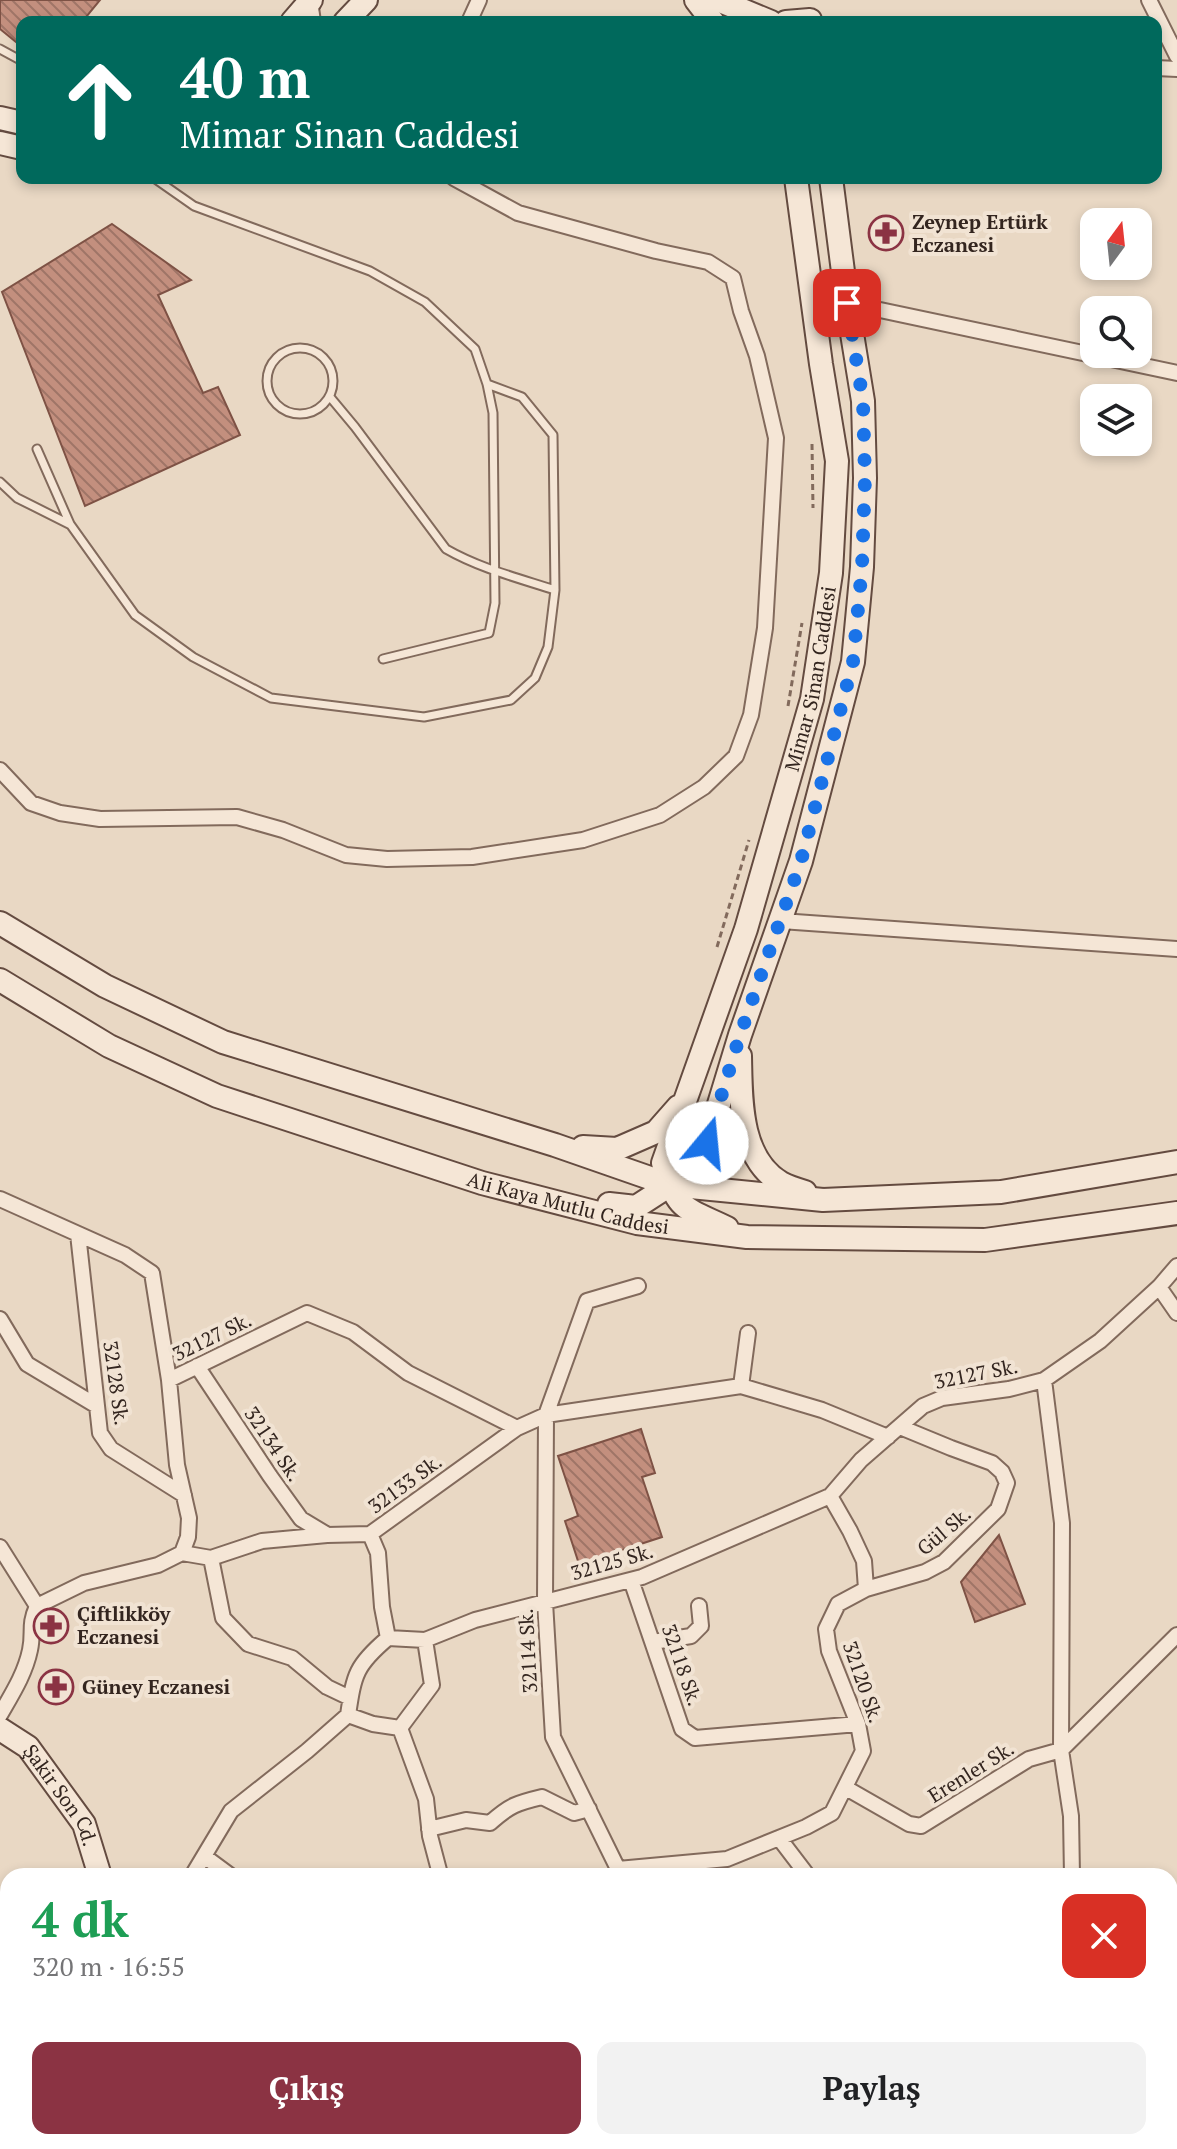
<!DOCTYPE html>
<html lang="tr">
<head>
<meta charset="utf-8">
<style>
	:root { --surface:#fff; --page:#f2f2f2; --text:#202124; --muted:#757577; --accent:#8b3343 }
	body { margin:0; font-family:"PT Serif",serif; background:var(--page); color:var(--text); height:100vh; display:flex; flex-direction:column; font-size:30px; white-space:nowrap }
	* { box-sizing:border-box; margin:0 }
	p { font-size:26px; color:var(--muted) }
	.icon { flex:none; width:44px; height:44px; fill:none; stroke:currentColor; stroke-width:2; stroke-linecap:round; stroke-linejoin:round }
	.map { position:relative; flex:1; overflow:hidden }
	.side { position:absolute; left:0px; top:1868px; width:1178px; height:282px; display:flex; flex-direction:column; background:var(--surface); border-radius:24px 24px 0 0; box-shadow:0 4px 12px #0003 }
	.side>* { flex:none }
	.top-card { position:absolute; left:16px; top:16px; width:1146px; height:168px; border-radius:16px; box-shadow:0 4px 12px #0003; background:#00695c; color:#fff; overflow:hidden }
	.needle { width:52px; rotate:15deg }
	.tools { position:absolute; left:1080px; top:208px; display:grid; gap:16px }
	.tools a { display:grid; place-items:center; width:72px; height:72px; border-radius:16px; background:var(--surface); box-shadow:0 4px 12px #0003; font-size:40px }
	.pin { position:absolute; display:grid; place-items:center; width:68px; height:68px; color:#fff; margin:-34px; border-radius:16px; box-shadow:0 4px 12px #0006 }
	.me { position:absolute; width:88px; margin:-44px; rotate:17deg; stroke-linejoin:round; filter:drop-shadow(0 0 6px #0008) }
	.turn { display:flex; align-items:center; gap:28px; height:168px; padding:0 32px; font-size:36px }
	.turn .icon { width:104px; height:104px; stroke-width:2.5 }
	.turn b { display:block; font-size:56px; line-height:68px }
	.round { display:grid; place-items:center; flex:none; width:84px; height:84px; border-radius:16px; background:var(--page) }
	.headline { display:flex; align-items:center; justify-content:space-between; height:136px; padding:0 32px }
	h1 { font-size:48px; font-weight:800; line-height:60px; color:#1e9e55 }
	.button { display:flex; gap:16px; margin-top:auto; padding:16px 32px }
	.button a { flex:1; height:92px; border-radius:16px; background:var(--accent); color:#fff; font-size:32px; font-weight:800; line-height:92px; text-align:center }
	.button a+a { background:var(--page); color:var(--text) }
	.map>svg:first-child { display:block }
	.building { fill:url(#building-back-hatch); stroke:#7e5245; stroke-width:2 }
	.lines { fill:none; stroke-linecap:round; stroke-linejoin:round }
	.lane-casing { stroke:#826a5c; stroke-width:11 }
	.street-casing { stroke:#826a5c; stroke-width:18 }
	.secondary-casing { stroke:#644b40; stroke-width:26 }
	.path { stroke:#826a5c; stroke-width:3; stroke-dasharray:6 4; stroke-linecap:butt }
	.lane { stroke:#f5e6d6; stroke-width:7 }
	.street { stroke:#f5e6d6; stroke-width:14 }
	.secondary { stroke:#f5e6d6; stroke-width:22 }
	.route { stroke:#1a73e8; stroke-width:14; stroke-dasharray:0 25.2 }
	.labels { text-anchor:middle; stroke-width:8; stroke-linejoin:round; paint-order:stroke }
	.poi-label { font-size:20px; font-weight:bold; fill:#33251f; stroke:#f1e3d3; text-anchor:start }
	.street-label { font-size:20px; fill:#33251f; stroke:#f1e3d3 }
</style>
</head>
<body>
<div class="map">
<svg width="1177" height="2149" viewBox="0 0 1177 2149">
	<defs>
		<pattern id="building-back-hatch" width="6" height="6" patternUnits="userSpaceOnUse" patternTransform="scale(2)"><rect width="6" height="6" fill="#c38f7e"/><path d="M-1 5l2 2M0 0l6 6M5-1l2 2" fill="none" stroke="#9f7567"/></pattern>
	</defs>
	<rect width="100%" height="100%" fill="#e9d8c4"/>
	<path class="building" d="M0,0h100l-18,22h-60v25l-22,-18z
		M112,224l79,56 -33,15 45,98 15,-6 22,48 -155,71 -83,-214z
		M641,1429l14,44 -13,4 20,60 -83,27 -14,-43 13,-5 -20,-60z
		M999,1535l26,69 -50,18 -14,-40z"/>
	<g class="lines">
		<g class="lane-casing">
			<path id="lane" d="M0,49l22,12
				M154,178l40,28 176,65 55,31 50,47 12,35 6,29 2,190 -6,30 -106,26
				M267 381a33 33 0 1 1 66 0a33 33 0 1 1-66 0Z
				M330,397l25,30 91,122c33,19 72,29 109,41
				M37,449l33,75 65,91 58,42 78,41 153,19 87,-17 24,-22 13,-31 7,-57 -2,-155 -31,-38 -35,-13
				M0,482l17,16 52,26"/>
		</g>
		<g class="street-casing">
			<path id="street" d="M310,0l3,22
				M1149,0l28,56
				M469,22l10,-22
				M1156,68l21,1
				M847,303l330,70
				M0,770l31,33 29,10 40,6 137,-2 46,13 63,25 41,4 85,-2 111,-17 77,-25 44,-28 32,-31 15,-41 14,-87 11,-190 -19,-82 -16,-45 -8,-33 -25,-16 -52,-11 -138,-38 -64,-35
				M781,921l396,28
				M0,1199l125,56 27,18 17,107 8,85 12,53 -1,19 -6,16
				M78,1234l22,199 11,16 73,46
				M1159,1287l18,26
				M0,1319l27,45 70,42
				M197,1366l73,110 31,43 25,15
				M169,1380l138,-67 46,19 55,41 109,55
				M1044,1380l18,143 -1,227 10,66 1,60
				M741,1386l7,-53
				M830,1496l20,35 14,30 2,28
				M370,1534l8,19 4,54 6,31
				M0,1547l37,59
				M182,1553l29,5 51,-17 65,-6 43,-1 147,-106 29,-13 195,-29 81,24 66,27
				M211,1558l12,60 25,26 44,14 35,29 23,11
				M631,1580l51,149 13,9 163,-14
				M425,1640l7,45 -32,43 26,71 4,37 10,38 3,2
				M653,1642l38,-6 10,-10 -2,-20
				M0,1715c12,-21 25,-41 30,-65 4,-18 -2,-24 7,-44l47,-23 74,-18 24,-12
				M348,1715c6,-41 8,-50 40,-77l37,2 50,-20 167,-43 188,-81 31,-36 62,-54 19,-8 67,-9 35,-9 56,-39 59,-54 18,-21
				M348,1715l25,9 27,4
				M846,1788l63,36 12,2 108,-67 32,-9 116,-115
				M429,1829l37,-9 24,3c20,-18 27,-20 52,-26l32,16 15,-4
				M779,1838l29,38
				M204,1856l27,20
				M618,1869l-65,-132 -8,-135 1,-187 41,-114 51,-15
				M192,1876l39,-65 76,-60 41,-36
				M613,1876l5,-7 109,-10 79,-32 26,-14 31,-62 -5,-27 -29,-73 -3,-22 12,-25 28,-15 59,-17 19,-10 54,-53 9,-26 -5,-11 -10,-9 -41,-15 -51,-21
				M0,1952l8,-2
				M0,2134l8,-2
				M205,2142l14,7
				M480,2142l2,7
				M795,2142l6,7
				M1075,2142v7"/>
		</g>
		<g class="secondary-casing">
			<g id="secondary">
				<path d="M696,0l17,22"/>
				<path d="M718,0l53,22"/>
				<path d="M292,22l19,-22"/>
				<path d="M345,22l21,-22"/>
				<path d="M786,22l24,-2"/>
				<path d="M0,118l22,5"/>
				<path d="M0,143l22,5"/>
				<path d="M0,923l105,63 118,56 332,103 115,40 153,15 178,-8 176,-30"/>
				<path id="s1" d="M0,980l109,66 108,50 265,87 155,40 110,14 238,3 192,-27"/>
				<path d="M740,1056c1,43 -1,102 41,127 7,4 17,7 24,9"/>
				<path d="M583,1147l34,2 39,-17 22,-25"/>
				<path d="M609,1204l27,3 34,-22 29,-15 41,-135 61,-174 52,-199 9,-95 3,-89 -2,-77 -16,-98 -16,-125"/>
				<path id="s2" d="M727,1228c-42,-20 -50,-17 -64,-65l83,-234 66,-230 19,-126 6,-112 -16,-97 -25,-186"/>
				<path id="s3" d="M0,1729l28,18 56,77 16,52"/>
				<path d="M445,2142l6,7"/>
			</g>
		</g>
		<path class="path" d="M812,444l1,64
			M788,706l14,-83
			M717,947l32,-107"/>
		<use href="#lane" class="lane"/>
		<use href="#street" class="street"/>
		<use href="#secondary" class="secondary"/>
	</g>
	<g class="lines">
		<path class="route" d="M707,1143l33,-108 61,-174 52,-199 9,-95 3,-89 -2,-77 -16,-98"/>
	</g>
	<defs>
		<g id="pharmacy-ring" transform="scale(1.8)"><circle r="9.5" fill="#f1e3d3" stroke="#8b3343" stroke-width="1.5"/><path d="M-2-6h4v4h4v4h-4v4h-4v-4h-4v-4h4Z" fill="#8b3343"/></g>
	</defs>
	<g fill-rule="evenodd">
		<use href="#pharmacy-ring" x="886" y="233"/>
		<use href="#pharmacy-ring" x="51" y="1626"/>
		<use href="#pharmacy-ring" x="56" y="1687"/>
	</g>
	<g class="labels">
		<g class="poi-label">
			<text x="912" y="229">Zeynep Ertürk<tspan x="912" dy="23">Eczanesi</tspan></text>
			<text x="77" y="1621">Çiftlikköy<tspan x="77" dy="23">Eczanesi</tspan></text>
			<text x="82" y="1694">Güney Eczanesi</text>
		</g>
		<g class="street-label">
			<text dy="7" stroke="none"><textPath href="#s2" startOffset="604">Mimar Sinan Caddesi</textPath></text>
			<text dy="7" stroke="none"><textPath href="#s1" startOffset="614">Ali Kaya Mutlu Caddesi</textPath></text>
			<text transform="translate(212 1337) rotate(-26)" y="7">32127 Sk.</text>
			<text transform="translate(976 1374) rotate(-11)" y="7">32127 Sk.</text>
			<text transform="translate(116 1383) rotate(82)" y="7">32128 Sk.</text>
			<text transform="translate(273 1444) rotate(56)" y="7">32134 Sk.</text>
			<text transform="translate(405 1484) rotate(-36)" y="7">32133 Sk.</text>
			<text transform="translate(944 1531) rotate(-40)" y="7">Gül Sk.</text>
			<text transform="translate(612 1562) rotate(-16)" y="7">32125 Sk.</text>
			<text transform="translate(528 1651) rotate(-93)" y="7">32114 Sk.</text>
			<text transform="translate(682 1665) rotate(71)" y="7">32118 Sk.</text>
			<text transform="translate(863 1682) rotate(71)" y="7">32120 Sk.</text>
			<text transform="translate(971 1772) rotate(-32)" y="7">Erenler Sk.</text>
			<text dy="7" stroke="none"><textPath href="#s3" startOffset="92">Şakir Son Cd.</textPath></text>
		</g>
	</g>
</svg>
<div class="tools">
<a><svg class="needle" viewBox="-14 -14 28 28"><path d="M0-13l5 13h-10z" fill="#e53935"/><path d="M0 13l5-13h-10z" fill="#757577"/></svg></a>
<a><svg class="icon" aria-label="search" viewBox="0 0 24 24"><circle cx="10" cy="10" r="6"/><path d="M15 15l6 6"/></svg></a>
<a><svg class="icon" aria-label="layers" viewBox="0 0 24 24"><path d="M12 4l9 5-9 5-9-5zM3 14l9 5 9-5"/></svg></a>
</div>
<div class="pin" style="left:847px;top:303px;background:#d93025"><svg class="icon" aria-label="arrive" viewBox="0 0 24 24"><path d="M6 21V4h12l-3 4 3 4H6"/></svg></div>
<svg class="me" style="left:707px;top:1143px" viewBox="-20 -20 40 40"><circle r="19" fill="#fff"/><path d="M0-13L10 11 0 6-10 11z" fill="#1a73e8"/></svg>
<div class="top-card">
<div class="turn"><svg class="icon" aria-label="ahead" viewBox="0 0 24 24"><path d="M12 20V5M6 11l6-6 6 6"/></svg><div><b>40 m</b>Mimar Sinan Caddesi</div></div>
</div>
<section class="side">
<div class="headline"><div><h1>4 dk</h1><p>320 m · 16:55</p></div><a class="round" style="background:#d93025;color:#fff"><svg class="icon" aria-label="close" viewBox="0 0 24 24"><path d="M6 6l12 12M18 6L6 18"/></svg></a></div>
<div class="button"><a>Çıkış</a><a>Paylaş</a></div>
</section>
</div>
</body>
</html>
